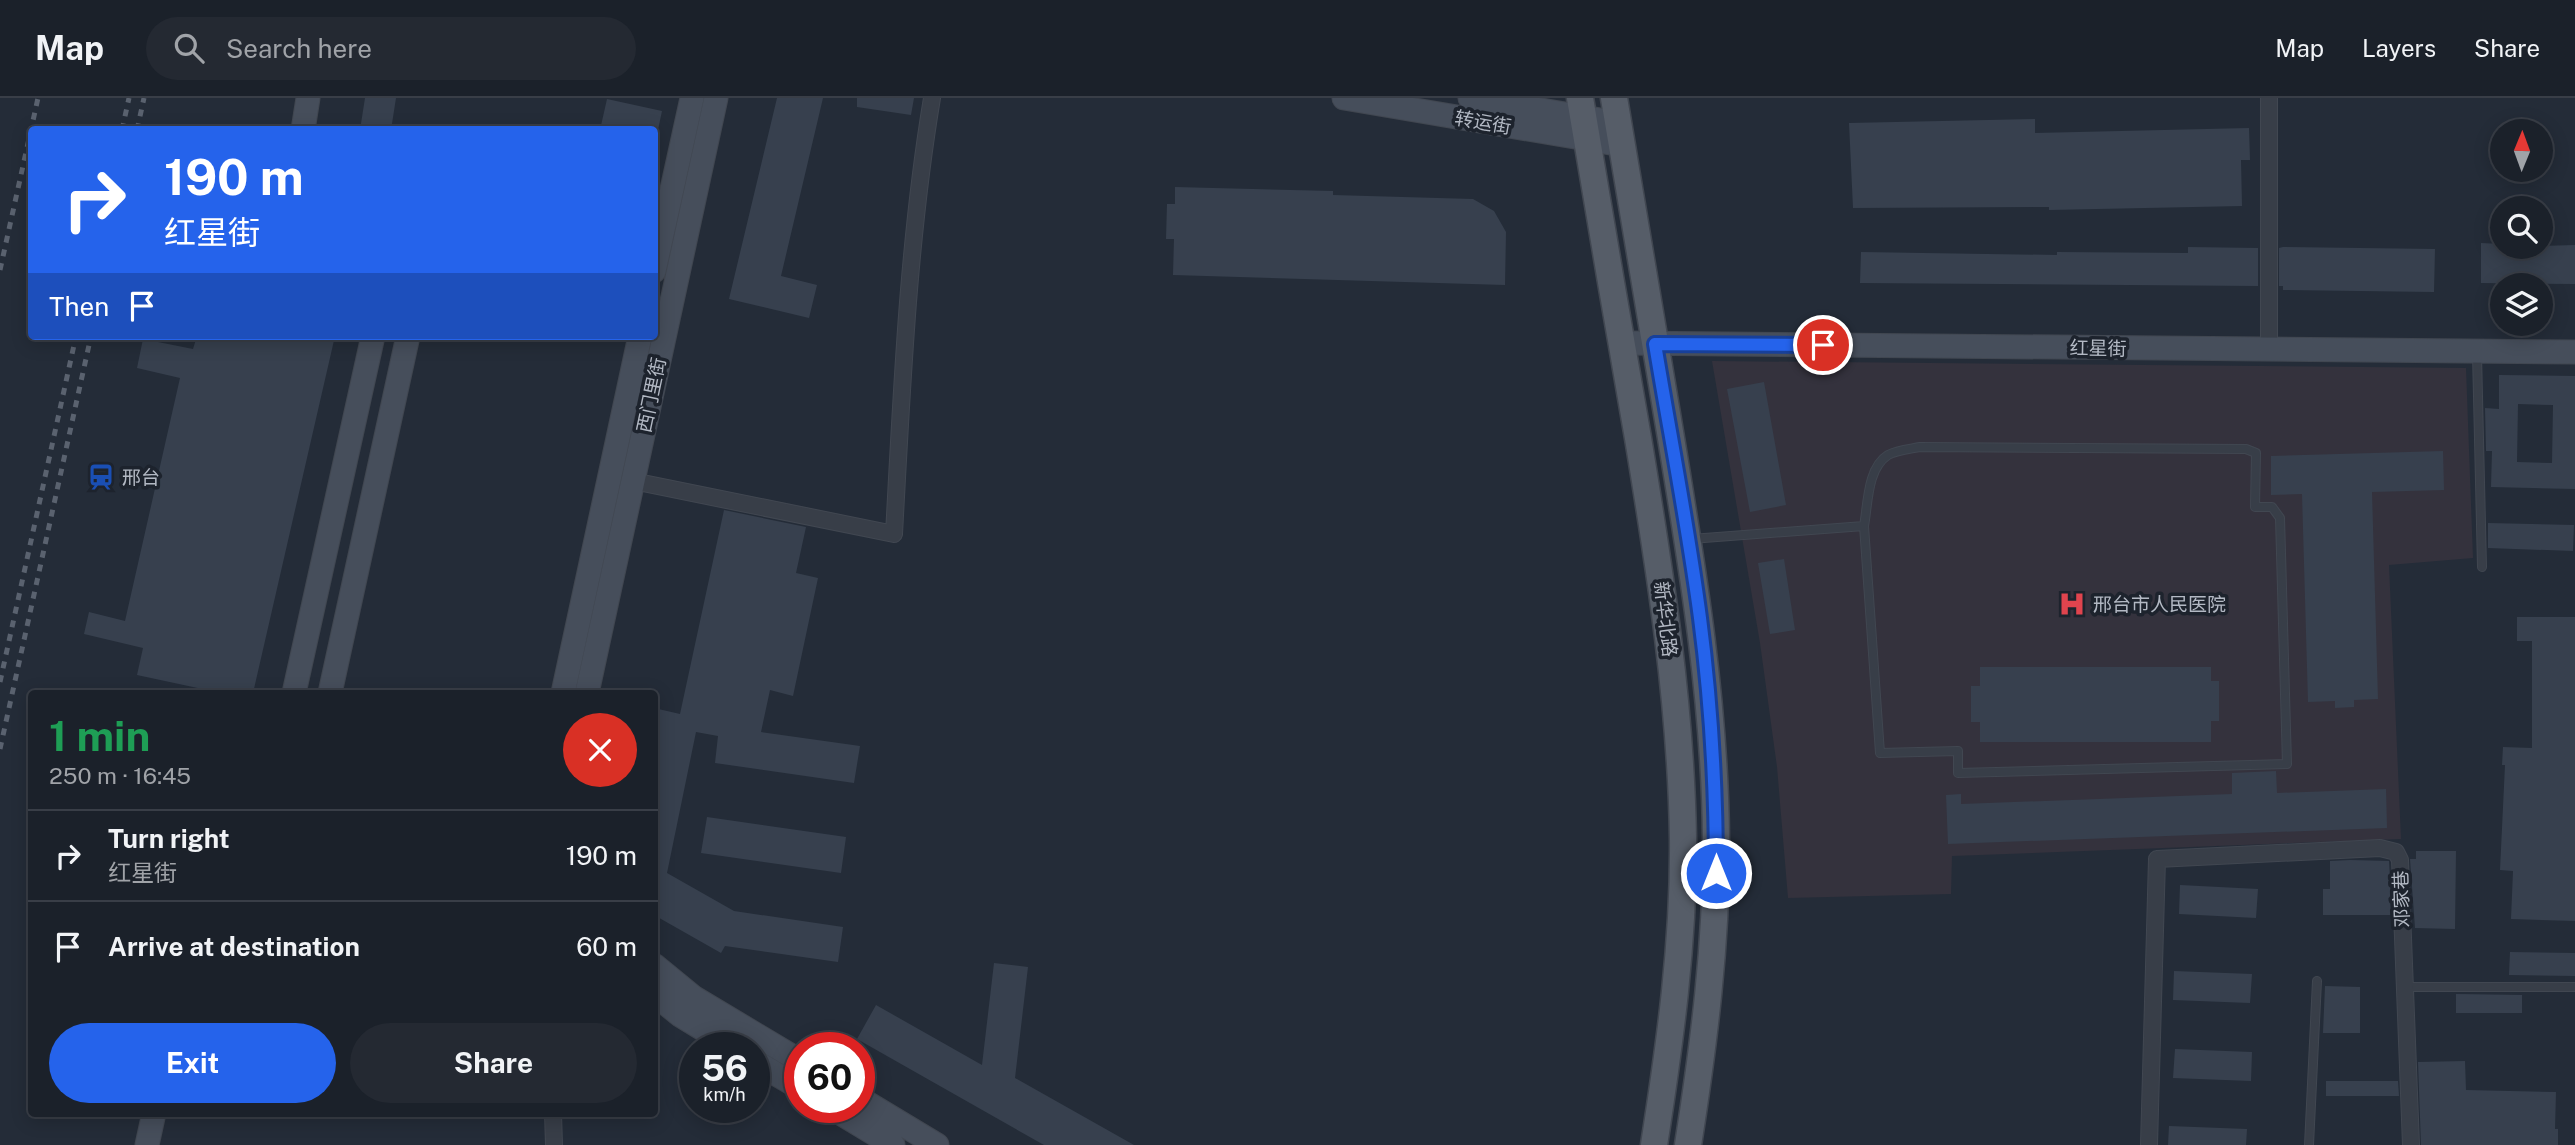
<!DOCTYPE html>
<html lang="en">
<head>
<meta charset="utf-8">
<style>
	:root { --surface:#1b212a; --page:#242932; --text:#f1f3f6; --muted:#a0a3a8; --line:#393e47; --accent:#2563eb }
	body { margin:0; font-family:"Public Sans","Noto Sans SC",sans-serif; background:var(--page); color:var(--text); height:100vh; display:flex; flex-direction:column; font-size:26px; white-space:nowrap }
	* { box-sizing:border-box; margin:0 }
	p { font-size:23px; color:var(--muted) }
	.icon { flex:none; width:38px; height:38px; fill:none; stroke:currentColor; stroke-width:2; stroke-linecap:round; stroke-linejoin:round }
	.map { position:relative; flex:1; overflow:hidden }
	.panel { position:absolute; left:28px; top:592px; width:630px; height:427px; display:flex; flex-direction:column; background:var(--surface); border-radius:7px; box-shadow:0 4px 18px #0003,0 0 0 2px var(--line) }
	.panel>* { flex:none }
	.banner { position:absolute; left:28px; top:28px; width:630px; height:214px; border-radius:7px; box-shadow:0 4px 18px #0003,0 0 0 2px var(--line); background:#2563eb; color:#fff; overflow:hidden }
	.needle { width:46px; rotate:1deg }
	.buttons { position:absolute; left:2490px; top:21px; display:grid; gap:14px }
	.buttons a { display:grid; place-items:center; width:63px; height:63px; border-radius:50%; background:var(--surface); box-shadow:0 4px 18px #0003,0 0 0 2px var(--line); font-size:35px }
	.speed { position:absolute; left:679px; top:934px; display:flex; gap:14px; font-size:35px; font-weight:700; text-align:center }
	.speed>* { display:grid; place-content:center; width:91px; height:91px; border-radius:50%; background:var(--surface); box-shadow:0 4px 18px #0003,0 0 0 2px var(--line); line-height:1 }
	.speed small { font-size:18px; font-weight:400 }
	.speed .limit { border:10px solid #d22; background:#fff; color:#111 }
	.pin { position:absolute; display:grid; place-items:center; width:60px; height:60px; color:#fff; margin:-30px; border:4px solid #fff; border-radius:50%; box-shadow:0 2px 7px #0007 }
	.me { position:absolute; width:77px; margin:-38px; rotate:0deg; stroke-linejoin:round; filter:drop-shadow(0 0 5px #0008) }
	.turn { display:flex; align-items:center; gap:24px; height:147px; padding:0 21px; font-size:32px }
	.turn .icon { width:91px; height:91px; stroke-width:2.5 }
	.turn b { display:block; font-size:49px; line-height:60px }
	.then { display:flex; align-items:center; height:66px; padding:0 21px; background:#0003; gap:14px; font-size:26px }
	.round { display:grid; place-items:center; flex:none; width:74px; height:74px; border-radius:37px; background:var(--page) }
	.summary { display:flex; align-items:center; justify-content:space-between; height:119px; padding:0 21px }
	h1 { font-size:42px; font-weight:700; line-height:52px; color:#1e9e55 }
	.cta { display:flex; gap:14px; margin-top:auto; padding:14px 21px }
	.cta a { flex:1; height:80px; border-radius:42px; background:var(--accent); color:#fff; font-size:28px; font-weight:700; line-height:80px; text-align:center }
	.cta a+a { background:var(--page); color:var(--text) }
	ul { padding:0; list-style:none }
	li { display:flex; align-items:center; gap:21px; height:91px; padding:0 21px; border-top:2px solid var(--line) }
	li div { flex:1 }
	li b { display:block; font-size:26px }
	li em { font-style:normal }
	header { display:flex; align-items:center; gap:42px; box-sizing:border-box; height:98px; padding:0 35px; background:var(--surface); border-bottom:2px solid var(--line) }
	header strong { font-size:33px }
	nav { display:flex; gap:38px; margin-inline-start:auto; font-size:24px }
	.search { width:490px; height:63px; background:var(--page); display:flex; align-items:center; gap:18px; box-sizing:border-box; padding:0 24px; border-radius:38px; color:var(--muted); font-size:26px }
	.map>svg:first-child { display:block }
	.medical { fill:#34323d }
	.building { fill:#37404e; fill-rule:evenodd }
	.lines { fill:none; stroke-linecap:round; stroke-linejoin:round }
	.lane-casing { stroke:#414751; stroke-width:10 }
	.street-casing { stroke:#414751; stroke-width:18 }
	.secondary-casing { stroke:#414751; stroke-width:25 }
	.primary-casing { stroke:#414751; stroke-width:29 }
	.lane { stroke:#383e48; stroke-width:8 }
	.street { stroke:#383e48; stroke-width:16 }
	.secondary { stroke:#464e5b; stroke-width:23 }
	.primary { stroke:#565d68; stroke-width:26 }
	.rail { stroke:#5a626f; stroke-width:5; stroke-dasharray:7 7; stroke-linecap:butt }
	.route-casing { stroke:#184099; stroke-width:18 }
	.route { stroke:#2563eb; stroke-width:12 }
	.labels { text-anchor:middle; stroke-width:7; stroke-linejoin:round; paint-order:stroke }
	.street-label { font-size:19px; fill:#b3b9c4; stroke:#1d232d }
	.poi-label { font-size:19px; fill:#b3b9c4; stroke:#1d232d; text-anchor:start }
</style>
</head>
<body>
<header>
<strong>Map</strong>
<div class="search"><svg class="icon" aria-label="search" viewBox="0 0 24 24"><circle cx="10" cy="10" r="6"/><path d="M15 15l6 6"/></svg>Search here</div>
<nav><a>Map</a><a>Layers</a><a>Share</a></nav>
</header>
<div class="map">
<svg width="2575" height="1047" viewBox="0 0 2575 1047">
	<rect width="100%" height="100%" fill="#242c38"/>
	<path class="medical" d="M1712,263l754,7 7,190 -84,7 12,274 -449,17 -1,38 -163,4 -11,-131 -17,-124z"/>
	<path class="building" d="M365,0h31l-5,32h-31z
		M777,0h46l-42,178 36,9 -8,33 -80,-19z
		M857,0h57l-3,17 -54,-8z
		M607,1l55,12 -4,19h-58z
		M2035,21v14l214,-5 1,32h-9l1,46 -193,4v-3l-196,1 -4,-85z
		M1175,89l158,4v4l140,4 21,12 12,21 -1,53 -332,-10 1,-36h-8l1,-35h8z
		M2481,145l21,1v3l73,-2v39l-94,-1z
		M2188,149l70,1v38l-398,-3 1,-31 196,3v-3l131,1z
		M2283,149l152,2 -1,43 -151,-2v-4h-4v-38z
		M197,238h138l-82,357h-32l-84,-18 6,-27 -59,-14 5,-22 36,9 55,-243 -43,-10 6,-29 50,10z
		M2499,277l76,1v113l-84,-2 1,-36h-6l-1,-43 14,1zM2518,306l35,1 -1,58 -35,-1z
		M1764,284l22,123 -36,7 -23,-123z
		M2443,353l1,39 -72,2 6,207 -24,1v7l-19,1v-7l-27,1 -6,-208 -31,1v-39z
		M724,412l82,17 -10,46 22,5 -25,118 -23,-6 -9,42 99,14 -6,37 -139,-20 3,-27 -22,-4 -29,141 67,38 109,16 -5,35 -113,-16 -4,7 -67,-38v-207l26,6z
		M2488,425l86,2 -1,26 -85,-3z
		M1784,461l11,71 -25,4 -12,-71z
		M2517,519h58v304l-64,-2 2,-48 -13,-1 5,-105h-3l1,-18 29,1v-107h-15z
		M1980,569h231v14h8v40h-8v21h-231v-20h-9v-36h9z
		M2276,673l1,22 109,-4 1,39 -439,16 -2,-49 15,-1v10l271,-10v-21z
		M707,719l139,20 -5,36 -140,-20z
		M2416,753h40l-1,78 -40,-1 -5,-69h6z
		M2350,762l39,1 3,54h-69v-26h7v-28z
		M2180,787l78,4 -2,29 -77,-4z
		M2510,854l65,1v23l-66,-1z
		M994,865l34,4 -13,111 119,67h-90l-187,-106 19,-34 106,60z
		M2174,873l78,3 -2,29 -77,-3z
		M2325,888l35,1v46h-37z
		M2456,896l66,1v18h-66z
		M2175,951l77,3 -1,29 -78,-3z
		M2465,963l1,29 90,2 -1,37h3v16h-137l-3,-83z
		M2326,983h72l1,15h-73z
		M2169,1028l78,3 -1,16h-78z"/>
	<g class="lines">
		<g class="lane-casing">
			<path id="lane" d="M2477,256l5,213
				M1691,441l173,-13 16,227 78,-2v22l329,-9 -7,-246 -8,-11h-17l1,-54 -10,-4 -326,-2c-10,2 -23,3 -32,8 -21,13 -20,50 -24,71
				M2404,889h171
				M2309,1047l8,-164"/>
		</g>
		<g class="street-casing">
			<path id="street" d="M2269,0v251
				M633,383l261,53c8,-146 14,-292 38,-436
				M553,1015l1,32
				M2149,1047l8,-286 223,-11 16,4 4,8 11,285"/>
		</g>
		<g class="secondary-casing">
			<path id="secondary" d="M1344,0l278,47
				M1470,0l148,25
				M303,32l5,-32
				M654,173l38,-173
				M1622,245l953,9
				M294,595l79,-357
				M330,595l78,-357
				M563,595l77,-357
				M587,595l129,-595
				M654,867l39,32 107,64
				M654,896l26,21 54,33
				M754,963l46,27
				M859,1000l78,47
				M832,1010l61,37
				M147,1047l7,-32"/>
		</g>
		<g class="primary-casing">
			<path id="primary" d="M1580,0c19,113 38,227 58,340 22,133 43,266 45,401 1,103 -13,204 -29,306
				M1614,0c19,113 38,227 57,340 22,133 44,266 45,401 1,103 -12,204 -28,306"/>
		</g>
		<use href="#lane" class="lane"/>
		<use href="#street" class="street"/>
		<use href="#secondary" class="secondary"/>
		<use href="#primary" class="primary"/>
		<path class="rail" d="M122,32l7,-32
			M137,32l7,-32
			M0,172l38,-172
			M0,584l76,-346
			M0,651l91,-413"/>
	</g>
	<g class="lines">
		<g class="route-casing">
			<path id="route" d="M1716,775c0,-85 -5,-171 -16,-255 -12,-92 -30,-183 -45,-274l168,1"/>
		</g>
		<use href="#route" class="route"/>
	</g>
	<defs>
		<g id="station-bare" transform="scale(2.1)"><path d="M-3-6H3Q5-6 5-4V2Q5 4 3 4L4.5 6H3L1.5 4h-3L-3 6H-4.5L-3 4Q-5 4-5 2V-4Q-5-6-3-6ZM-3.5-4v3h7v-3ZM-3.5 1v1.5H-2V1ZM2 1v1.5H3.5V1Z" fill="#1a4fb4" stroke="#1d232d" stroke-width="2.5" paint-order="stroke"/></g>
		<g id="hospital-bare" transform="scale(2.1)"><path d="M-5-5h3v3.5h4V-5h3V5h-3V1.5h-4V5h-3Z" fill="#e0444e" stroke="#1d232d" stroke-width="2.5" paint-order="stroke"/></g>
	</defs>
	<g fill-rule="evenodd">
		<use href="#station-bare" x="101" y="379"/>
		<use href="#hospital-bare" x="2072" y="506"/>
	</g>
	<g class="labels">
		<g class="street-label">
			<text transform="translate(1483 24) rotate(10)" y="7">转运街</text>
			<text transform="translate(2098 250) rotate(1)" y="7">红星街</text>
			<text transform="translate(651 297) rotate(-78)" y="7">西门里街</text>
			<text transform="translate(1666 521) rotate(83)" y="7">新华北路</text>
			<text transform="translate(2401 801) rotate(-92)" y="7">邓家巷</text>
		</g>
		<g class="poi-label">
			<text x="122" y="386">邢台</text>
			<text x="2093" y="513">邢台市人民医院</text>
		</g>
	</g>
</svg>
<div class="buttons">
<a><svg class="needle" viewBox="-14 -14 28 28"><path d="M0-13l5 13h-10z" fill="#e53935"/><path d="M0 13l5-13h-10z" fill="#a0a3a8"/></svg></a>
<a><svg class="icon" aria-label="search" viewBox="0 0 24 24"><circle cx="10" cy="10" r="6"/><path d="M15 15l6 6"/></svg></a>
<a><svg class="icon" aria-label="layers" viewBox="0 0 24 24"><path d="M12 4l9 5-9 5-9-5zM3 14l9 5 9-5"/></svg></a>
</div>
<div class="speed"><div>56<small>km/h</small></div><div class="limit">60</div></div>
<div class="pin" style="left:1823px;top:247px;background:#d93025"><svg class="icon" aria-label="arrive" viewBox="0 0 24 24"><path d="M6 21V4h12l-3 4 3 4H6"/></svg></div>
<svg class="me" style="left:1716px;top:775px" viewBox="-20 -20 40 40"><circle r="17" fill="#2563eb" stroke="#fff" stroke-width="3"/><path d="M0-11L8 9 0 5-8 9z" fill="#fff"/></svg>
<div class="banner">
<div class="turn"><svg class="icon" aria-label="right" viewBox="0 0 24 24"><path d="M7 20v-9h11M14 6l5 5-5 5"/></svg><div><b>190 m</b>红星街</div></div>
<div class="then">Then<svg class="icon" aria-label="arrive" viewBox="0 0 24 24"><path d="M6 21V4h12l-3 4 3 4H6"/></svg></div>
</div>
<section class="panel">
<div class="summary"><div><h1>1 min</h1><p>250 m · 16:45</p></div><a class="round" style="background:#d93025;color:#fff"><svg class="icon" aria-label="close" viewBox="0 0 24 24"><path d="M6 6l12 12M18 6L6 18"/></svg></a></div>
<ul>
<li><svg class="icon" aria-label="right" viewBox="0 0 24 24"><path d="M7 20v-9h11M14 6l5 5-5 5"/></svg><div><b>Turn right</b><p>红星街</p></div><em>190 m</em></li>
<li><svg class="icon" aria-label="arrive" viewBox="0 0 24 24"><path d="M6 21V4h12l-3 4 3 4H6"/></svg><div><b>Arrive at destination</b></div><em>60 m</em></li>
</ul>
<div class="cta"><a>Exit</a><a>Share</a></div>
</section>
</div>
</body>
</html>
